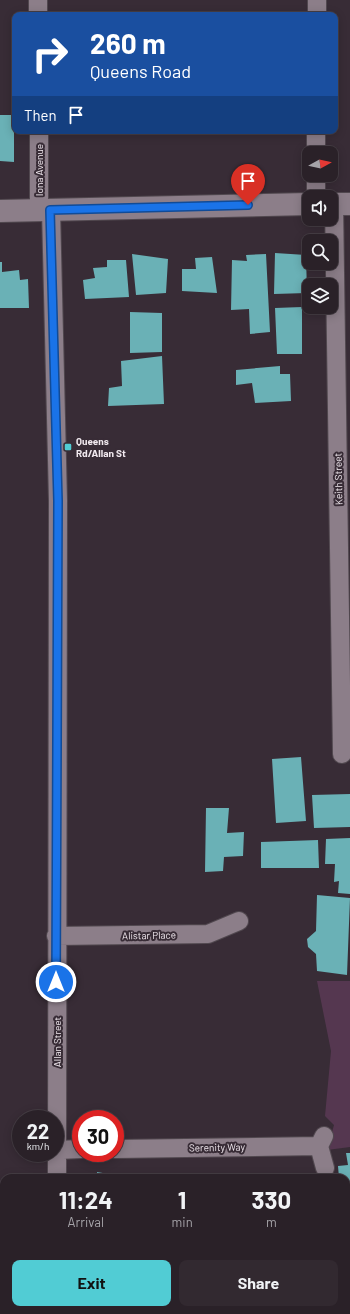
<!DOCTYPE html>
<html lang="en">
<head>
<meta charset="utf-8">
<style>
	:root { --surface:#2a2128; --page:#322930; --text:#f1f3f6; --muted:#a5a3a8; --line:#463e45; --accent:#51ccd4 }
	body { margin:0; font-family:Barlow,sans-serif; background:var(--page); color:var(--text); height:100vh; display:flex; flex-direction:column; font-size:15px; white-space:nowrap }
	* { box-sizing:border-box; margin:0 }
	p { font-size:13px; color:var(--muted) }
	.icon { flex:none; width:22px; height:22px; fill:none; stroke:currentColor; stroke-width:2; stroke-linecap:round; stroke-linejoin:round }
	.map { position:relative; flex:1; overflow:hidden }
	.drawer { position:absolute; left:0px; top:1174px; width:350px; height:140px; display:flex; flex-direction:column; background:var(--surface); border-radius:12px 12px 0 0; box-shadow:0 2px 10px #0003,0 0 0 1px var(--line) }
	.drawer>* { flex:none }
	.top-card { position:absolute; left:12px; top:12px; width:326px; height:122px; border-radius:8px; box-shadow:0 2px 10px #0003,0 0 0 1px var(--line); background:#1a4fa0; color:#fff; overflow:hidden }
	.needle { width:26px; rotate:82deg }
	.fabs { position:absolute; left:302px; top:146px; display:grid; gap:8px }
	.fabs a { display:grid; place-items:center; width:36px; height:36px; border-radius:8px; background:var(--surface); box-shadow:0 2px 10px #0003,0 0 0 1px var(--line); font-size:20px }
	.speed { position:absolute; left:12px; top:1110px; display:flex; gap:8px; font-size:20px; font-weight:700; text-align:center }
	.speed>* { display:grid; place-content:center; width:52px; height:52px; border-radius:50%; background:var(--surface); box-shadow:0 2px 10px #0003,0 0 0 1px var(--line); line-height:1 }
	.speed small { font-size:10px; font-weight:400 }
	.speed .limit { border:6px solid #d22; background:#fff; color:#111 }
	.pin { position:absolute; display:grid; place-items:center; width:34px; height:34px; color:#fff; margin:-41px -17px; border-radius:50% 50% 50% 0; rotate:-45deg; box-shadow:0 0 4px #0007 }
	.pin .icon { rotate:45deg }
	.me { position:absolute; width:44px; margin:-22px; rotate:0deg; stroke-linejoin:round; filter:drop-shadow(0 0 3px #0008) }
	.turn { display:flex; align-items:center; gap:14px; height:84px; padding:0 12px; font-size:18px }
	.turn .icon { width:52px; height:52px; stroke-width:2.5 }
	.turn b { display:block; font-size:28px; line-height:34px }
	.then { display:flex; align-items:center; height:38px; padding:0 12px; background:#0003; gap:8px; font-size:15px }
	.eta { display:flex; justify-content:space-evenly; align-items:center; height:68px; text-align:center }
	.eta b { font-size:24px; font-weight:700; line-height:28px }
	.cta { display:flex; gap:8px; margin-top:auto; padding:8px 12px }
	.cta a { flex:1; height:46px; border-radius:8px; background:var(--accent); color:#111; font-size:16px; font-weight:700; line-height:46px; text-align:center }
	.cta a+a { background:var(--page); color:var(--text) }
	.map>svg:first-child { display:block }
	.green { fill:#553750 }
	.building { fill:#6ab1b6 }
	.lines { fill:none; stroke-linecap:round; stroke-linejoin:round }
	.street-casing { stroke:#51484f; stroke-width:20 }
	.secondary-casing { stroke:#51484f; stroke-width:24 }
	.street { stroke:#8c7e89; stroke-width:18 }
	.secondary { stroke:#8c7e89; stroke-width:22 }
	.route-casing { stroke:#114b97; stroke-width:10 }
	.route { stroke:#1a73e8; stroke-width:7 }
	.poi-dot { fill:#51ccd4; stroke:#382c36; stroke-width:1.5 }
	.labels { text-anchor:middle; stroke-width:4; stroke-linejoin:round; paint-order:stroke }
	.street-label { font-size:10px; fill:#f1e9ef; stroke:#382c36 }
	.poi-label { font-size:10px; font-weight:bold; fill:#f1e9ef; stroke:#382c36; text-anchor:start }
</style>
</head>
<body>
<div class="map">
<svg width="350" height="1314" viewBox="0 0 350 1314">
	<rect width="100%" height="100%" fill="#382c36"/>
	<path class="green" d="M317,981h33v166l-23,3 7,-25 -9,-9 6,-65z"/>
	<path class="building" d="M0,115h14v47l-14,-1z
		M275,253l31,2 1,38 -33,1z
		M132,254l36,5 -2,34 -30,2z
		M266,254l4,78 -20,2 -1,-25 -18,1 1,-50 15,1 -1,-6z
		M212,257l5,36 -35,-2v-22h14l-1,-11z
		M107,260h19l3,37 -44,2 -2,-19 12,-2 -2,-10 14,-1z
		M0,262h2v10l17,-2 1,10 8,-1 1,29h-29z
		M302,307v47h-25l-2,-46z
		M130,312l32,1v39l-32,1z
		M162,356l2,48 -56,2 1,-18 13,-2 -1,-25z
		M280,366v8h10l1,27 -36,2 -3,-20 -16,2v-15z
		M301,757l5,64 -30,2 -4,-64z
		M350,794v33l-36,1 -2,-33z
		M206,808h23l-2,25 17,-1 -1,24 -19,1 -1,14 -18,1z
		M350,838v56l-12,-1 1,-12 -5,1 1,-18h-10l1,-25z
		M318,840l1,28h-58v-26z
		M317,895l33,3 -3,77 -30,-4 -1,-17 -8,-7 -1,-8 9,-8z
		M346,1153h4v60h-4v-35h-7l-1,-12 10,-1z
		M97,1172l29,5v1h-29z
		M301,1173h15l1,5h-16z
		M217,1175v3h-79v-2z
		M273,1175l17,1 1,2h-19z"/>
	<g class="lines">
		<g class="street-casing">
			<path id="street" d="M38,0v15
				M317,15v-15
				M39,131v79
				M316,153v-22
				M316,197v-22
				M334,204l8,550
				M51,210l7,291 -1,677
				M56,936l152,-2 31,-13
				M324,1136l-5,10 6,22
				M115,1149l204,-3
				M57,1150l24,-1
				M0,1255h4
				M59,1310l1,4"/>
		</g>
		<g class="secondary-casing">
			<path id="secondary" d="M331,204h19
				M0,211l309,-7"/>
		</g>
		<use href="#street" class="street"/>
		<use href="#secondary" class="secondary"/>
	</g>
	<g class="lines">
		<g class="route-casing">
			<path id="route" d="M56,982l2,-481 -8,-291 198,-5"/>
		</g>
		<use href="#route" class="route"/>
	</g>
	<rect class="poi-dot" x="64" y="443" width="8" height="8" rx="2"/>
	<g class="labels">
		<g class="street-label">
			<text transform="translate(39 170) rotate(-90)" y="4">Iona Avenue</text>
			<text transform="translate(338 479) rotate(-91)" y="4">Keith Street</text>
			<text transform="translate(149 935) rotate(-1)" y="4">Alistar Place</text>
			<text transform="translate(57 1042) rotate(-90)" y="4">Allan Street</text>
			<text transform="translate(217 1147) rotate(-1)" y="4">Serenity Way</text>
		</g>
		<g class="poi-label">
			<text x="76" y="445">Queens<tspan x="76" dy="12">Rd/Allan St</tspan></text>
		</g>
	</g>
</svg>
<div class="fabs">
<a><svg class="needle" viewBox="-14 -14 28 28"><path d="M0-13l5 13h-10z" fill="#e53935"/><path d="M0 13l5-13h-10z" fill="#a5a3a8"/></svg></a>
<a><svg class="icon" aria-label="sound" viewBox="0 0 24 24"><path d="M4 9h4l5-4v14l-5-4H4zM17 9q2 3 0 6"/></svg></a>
<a><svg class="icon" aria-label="search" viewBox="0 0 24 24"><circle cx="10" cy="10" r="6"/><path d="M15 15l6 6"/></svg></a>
<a><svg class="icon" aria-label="layers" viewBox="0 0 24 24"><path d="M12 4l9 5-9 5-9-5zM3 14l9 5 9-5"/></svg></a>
</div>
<div class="speed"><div>22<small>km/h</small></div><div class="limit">30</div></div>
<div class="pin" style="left:248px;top:205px;background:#d93025"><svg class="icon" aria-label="arrive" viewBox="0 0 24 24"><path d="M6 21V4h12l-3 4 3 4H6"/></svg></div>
<svg class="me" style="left:56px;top:982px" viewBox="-20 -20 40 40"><circle r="17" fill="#1a73e8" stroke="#fff" stroke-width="3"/><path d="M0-11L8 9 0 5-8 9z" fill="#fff"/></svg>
<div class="top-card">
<div class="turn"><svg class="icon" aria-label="right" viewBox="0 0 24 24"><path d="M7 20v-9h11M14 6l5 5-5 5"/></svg><div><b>260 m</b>Queens Road</div></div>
<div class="then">Then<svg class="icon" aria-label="arrive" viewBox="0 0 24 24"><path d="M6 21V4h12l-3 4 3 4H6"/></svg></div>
</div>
<section class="drawer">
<div class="eta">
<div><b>11:24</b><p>Arrival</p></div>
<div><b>1</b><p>min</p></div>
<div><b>330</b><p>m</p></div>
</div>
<div class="cta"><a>Exit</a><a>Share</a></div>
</section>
</div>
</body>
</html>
